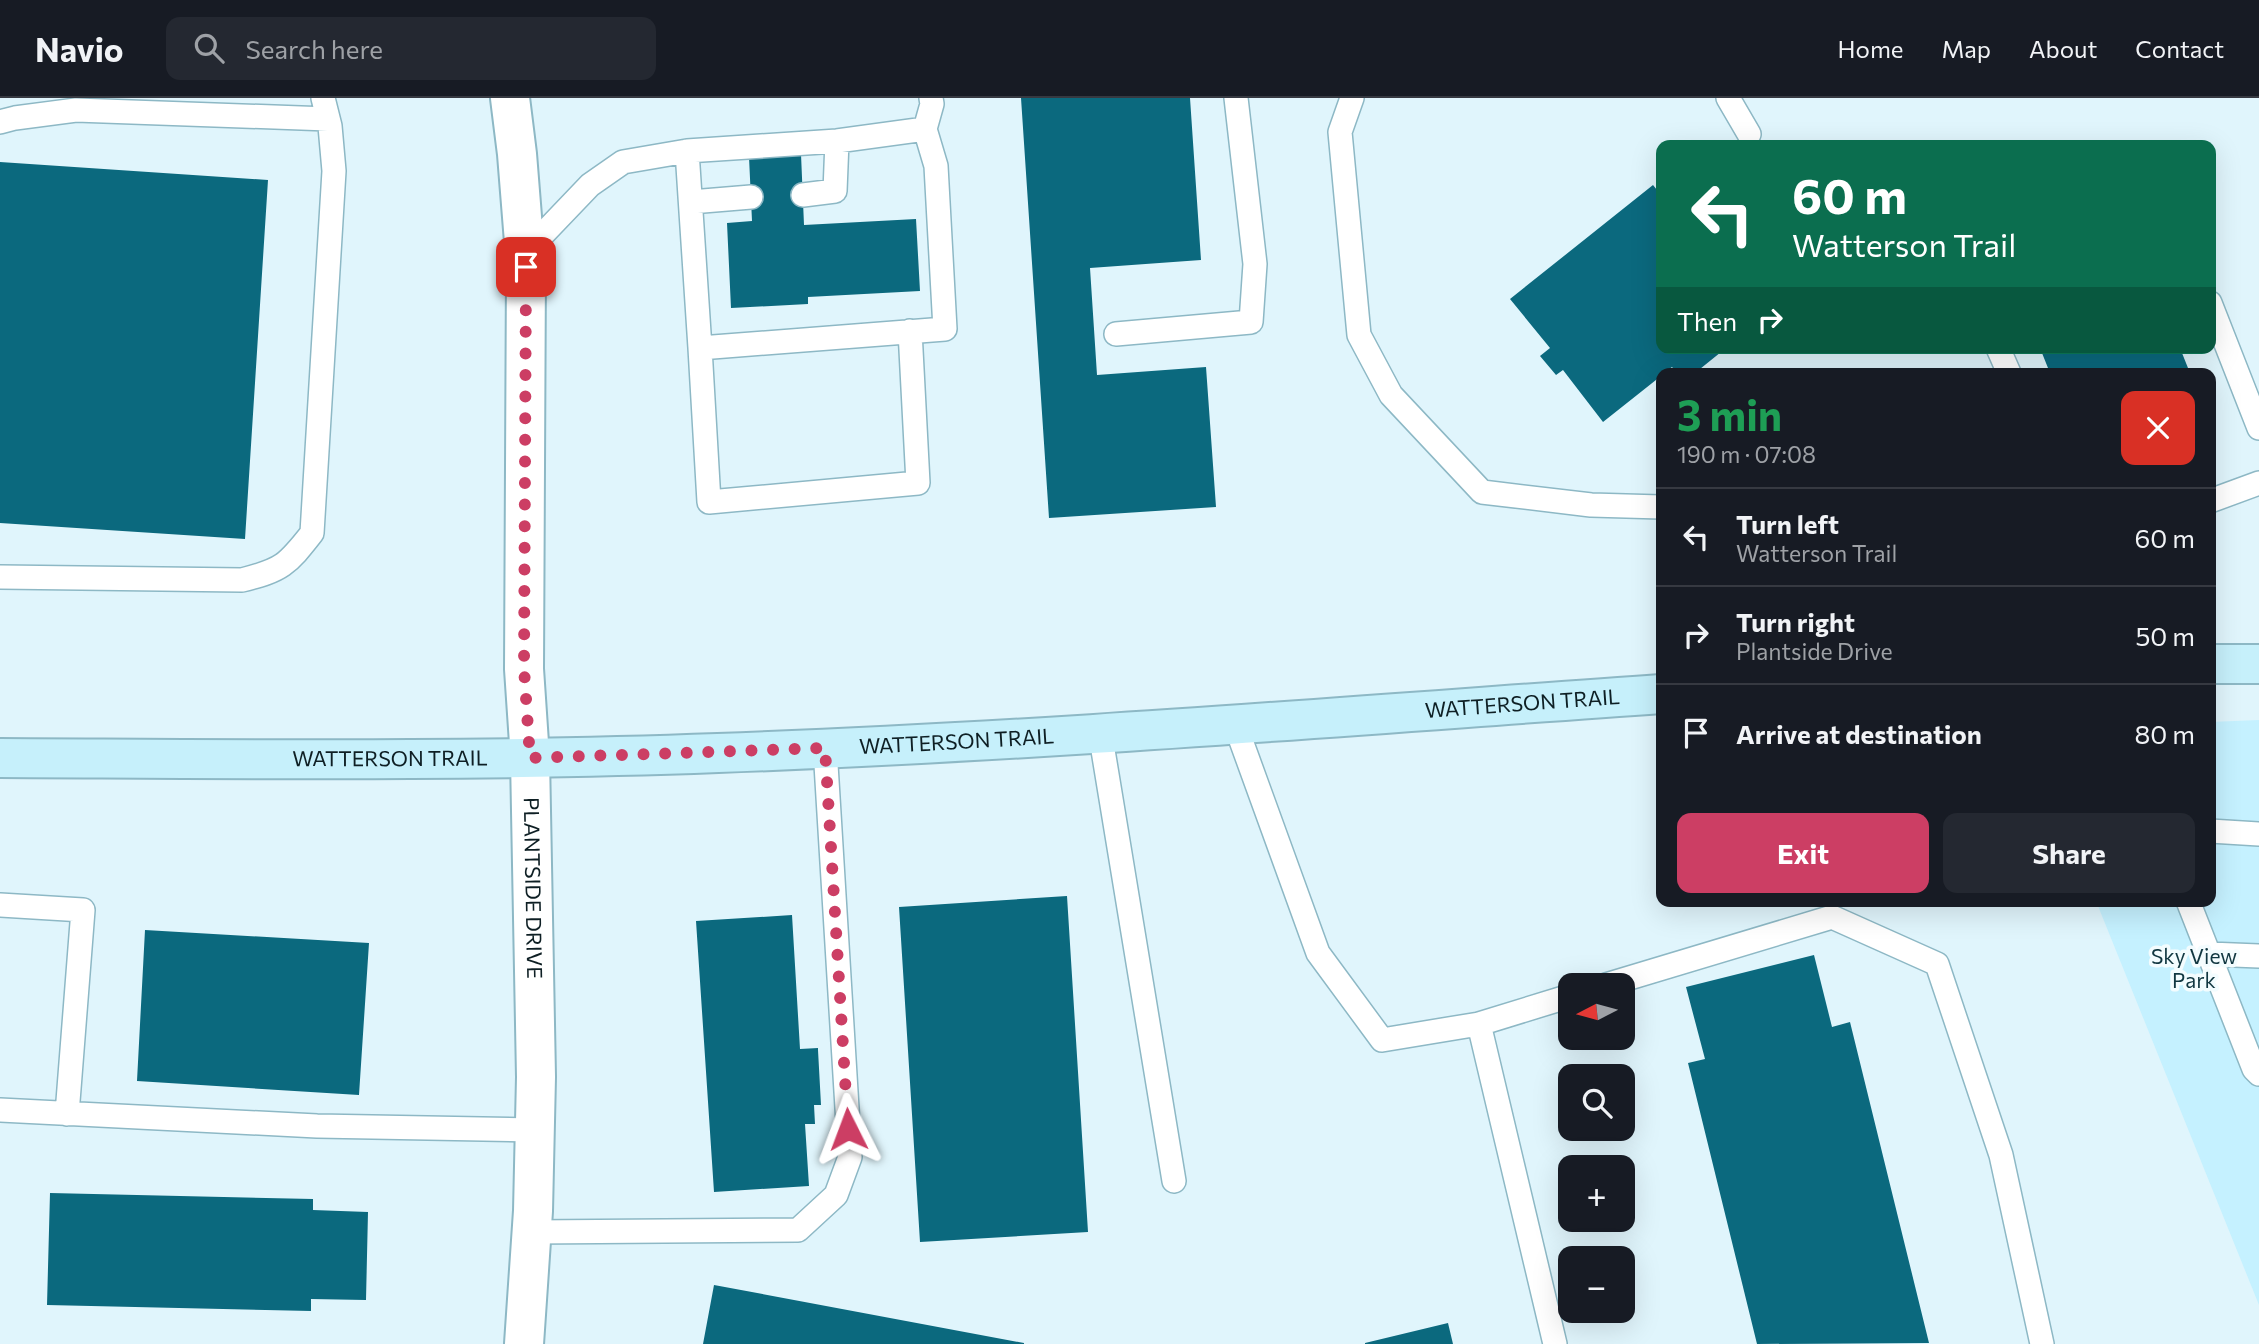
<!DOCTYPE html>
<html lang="en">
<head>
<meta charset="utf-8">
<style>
	:root { --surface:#171b24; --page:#242831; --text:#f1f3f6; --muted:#9ea1a6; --line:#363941; --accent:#cc3e64 }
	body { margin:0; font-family:Commissioner,sans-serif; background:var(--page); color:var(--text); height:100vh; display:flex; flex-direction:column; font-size:26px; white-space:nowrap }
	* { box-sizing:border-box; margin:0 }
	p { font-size:23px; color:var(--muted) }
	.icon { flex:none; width:38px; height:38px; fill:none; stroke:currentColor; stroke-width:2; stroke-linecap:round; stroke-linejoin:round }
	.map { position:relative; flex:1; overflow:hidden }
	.sheet { position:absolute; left:1656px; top:270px; width:560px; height:539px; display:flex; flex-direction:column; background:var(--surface); border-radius:14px; box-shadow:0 7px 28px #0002 }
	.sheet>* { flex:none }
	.banner { position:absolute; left:1656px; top:42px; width:560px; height:214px; border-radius:14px; box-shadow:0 7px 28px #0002; background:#0b6e4f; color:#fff; overflow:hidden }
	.needle { width:46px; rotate:264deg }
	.controls { position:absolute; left:1558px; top:875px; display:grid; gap:14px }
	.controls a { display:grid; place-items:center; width:77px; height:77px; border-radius:14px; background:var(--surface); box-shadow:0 7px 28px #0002; font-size:35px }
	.pin { position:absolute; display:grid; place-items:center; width:60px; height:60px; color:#fff; margin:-30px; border-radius:14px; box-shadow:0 4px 10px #0006 }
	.me { position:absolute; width:77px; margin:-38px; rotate:357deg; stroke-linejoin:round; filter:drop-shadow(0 0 5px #0008) }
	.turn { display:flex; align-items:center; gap:24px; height:147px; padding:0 21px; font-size:32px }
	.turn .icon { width:91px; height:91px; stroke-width:2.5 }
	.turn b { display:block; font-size:49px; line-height:60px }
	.then { display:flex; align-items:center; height:66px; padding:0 21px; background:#0003; gap:14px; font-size:26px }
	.round { display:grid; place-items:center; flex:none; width:74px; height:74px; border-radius:14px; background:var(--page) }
	.head { display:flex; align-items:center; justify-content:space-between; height:119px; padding:0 21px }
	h1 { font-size:42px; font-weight:700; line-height:52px; color:#1e9e55 }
	.primary-button { display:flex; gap:14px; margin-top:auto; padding:14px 21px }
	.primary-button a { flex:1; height:80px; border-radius:14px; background:var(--accent); color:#fff; font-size:28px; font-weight:700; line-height:80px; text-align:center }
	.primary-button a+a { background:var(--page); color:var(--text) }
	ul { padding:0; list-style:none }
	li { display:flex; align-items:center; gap:21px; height:98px; padding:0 21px; border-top:2px solid var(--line) }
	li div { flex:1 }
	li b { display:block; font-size:26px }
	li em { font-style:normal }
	header { display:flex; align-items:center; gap:42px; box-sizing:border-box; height:98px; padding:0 35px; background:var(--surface); border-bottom:2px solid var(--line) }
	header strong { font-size:33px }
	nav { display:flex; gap:38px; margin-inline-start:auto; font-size:24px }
	.search { width:490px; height:63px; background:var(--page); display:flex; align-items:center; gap:18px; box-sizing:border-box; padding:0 24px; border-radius:14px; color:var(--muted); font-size:26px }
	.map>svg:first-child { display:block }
	.built { fill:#e0f5fc; fill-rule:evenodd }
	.green { fill:#c5f1ff }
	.building { fill:#0b697e }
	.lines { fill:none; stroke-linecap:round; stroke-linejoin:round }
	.service-casing { stroke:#8db8c5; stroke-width:26 }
	.tertiary-casing { stroke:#8db8c5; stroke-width:42 }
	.secondary-casing { stroke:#8db8c5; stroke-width:42 }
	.service { stroke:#fff; stroke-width:23 }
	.tertiary { stroke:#fff; stroke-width:38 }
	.secondary { stroke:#c6f0fb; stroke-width:38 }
	.route { stroke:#cc3e64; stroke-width:12; stroke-dasharray:0 21.6 }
	.labels { text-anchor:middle; stroke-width:7; stroke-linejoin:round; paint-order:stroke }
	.street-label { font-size:21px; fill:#0e1f24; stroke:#f3fcfe }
	.park-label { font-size:21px; fill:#113741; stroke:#f3fcfe }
</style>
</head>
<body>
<header>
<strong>Navio</strong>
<div class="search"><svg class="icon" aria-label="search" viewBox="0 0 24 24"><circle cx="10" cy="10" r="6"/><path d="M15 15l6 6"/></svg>Search here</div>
<nav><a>Home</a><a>Map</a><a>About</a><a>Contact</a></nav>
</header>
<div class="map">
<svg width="2259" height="1246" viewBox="0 0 2259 1246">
	<rect width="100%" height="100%" fill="#f3fcfe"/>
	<path class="built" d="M0,0h2259v1246h-2259zM1661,47h549v203h-549zM1661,275h549v528h-549zM1570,887h52v53h-52zM1570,978h52v53h-52zM1570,1069h52v53h-52zM1570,1160h52v53h-52z"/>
	<path class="green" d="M2259,622v585l-163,-404h114v-179z"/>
	<path class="building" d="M1021,0h169l11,162 -111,8 7,107 109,-8 10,140 -167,11z
		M801,56l3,71 112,-6 4,72 -112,6v7l-77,4 -4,-85 25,-2 -3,-64z
		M0,64l268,18 -23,359 -245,-16z
		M1653,87l8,10v153h65l-31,25h-18l-5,-6 -8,6h-3v3l-58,46 -40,-52 -7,5 -16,-19 10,-8 -40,-49z
		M2040,250h140l10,25h-140z
		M1067,798l21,336 -168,10 -21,-335z
		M792,817l8,134 18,-1v2l3,55h-7l1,19h-10l4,62 -95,6 -18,-271z
		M145,832l224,13 -10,152 -222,-14z
		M1814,857l18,72 18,-5 79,321 -172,1 -69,-281 17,-4 -19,-72z
		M50,1095l263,6v11l55,2 -2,88 -55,-1v12l-264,-6z
		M714,1187l310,58v1h-321z
		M1448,1225l5,21h-88v-1z"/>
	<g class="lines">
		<g class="service-casing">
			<path id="service" d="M1352,0l-12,34 19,203 32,60 91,97 109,13 70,2
				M1728,0l21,36
				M0,24l15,-4 61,-8 252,9
				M687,53l13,197 245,-19 -9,-163 -11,-37
				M803,97l32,-4 2,-50
				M691,104l60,-5
				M524,156l66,-69 33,-23 64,-11 150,-10 88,-12 7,-25 -1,-6
				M2210,205l49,125
				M1116,236l135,-12 4,-58 -19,-166
				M700,250l9,154 209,-19 -8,-152
				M1998,250l11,25
				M2210,403l49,-18
				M0,479l242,3c40,-10 45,-15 70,-47l22,-362 -4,-45 -7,-28
				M1235,626l83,229 64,87 97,-16 91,-28
				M1100,634l74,449
				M2210,733l49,3
				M2188,803l66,168 5,5
				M0,807l83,5 -16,204
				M2209,856l50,2
				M1606,887l226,-68 105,47 64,191 41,189
				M1479,926l76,320
				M0,1012l317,16 218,4
				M532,1134l266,-2 38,-35 14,-38 -25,-409"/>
		</g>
		<g class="tertiary-casing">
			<g id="tertiary">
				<path id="s1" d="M510,0l7,56 9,113 -2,402 6,89 6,319 -3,134 -9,133"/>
			</g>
		</g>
		<g class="secondary-casing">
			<g id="secondary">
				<path d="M2210,566h49"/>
				<path id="s2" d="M0,660c239,1 479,4 718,-5 315,-11 629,-37 943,-59"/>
			</g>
		</g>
		<use href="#service" class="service"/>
		<use href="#tertiary" class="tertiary"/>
		<use href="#secondary" class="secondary"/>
	</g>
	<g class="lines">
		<path class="route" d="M526,169l-2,401 6,90 295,-10 23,381"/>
	</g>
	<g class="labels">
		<g class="street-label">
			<text dy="7" stroke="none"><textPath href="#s2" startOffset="1524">WATTERSON TRAIL</textPath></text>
			<text dy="7" stroke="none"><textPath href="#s2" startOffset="957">WATTERSON TRAIL</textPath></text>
			<text dy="7" stroke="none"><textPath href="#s2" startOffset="390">WATTERSON TRAIL</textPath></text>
			<text dy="7" stroke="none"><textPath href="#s1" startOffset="791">PLANTSIDE DRIVE</textPath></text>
		</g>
		<g class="park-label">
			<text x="2194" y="866">Sky View<tspan x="2194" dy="24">Park</tspan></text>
		</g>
	</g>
</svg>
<div class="controls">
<a><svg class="needle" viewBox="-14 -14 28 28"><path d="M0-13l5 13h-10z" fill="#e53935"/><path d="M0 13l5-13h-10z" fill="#9ea1a6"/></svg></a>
<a><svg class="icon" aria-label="search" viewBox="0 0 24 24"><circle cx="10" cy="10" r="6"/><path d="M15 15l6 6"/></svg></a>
<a>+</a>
<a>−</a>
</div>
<div class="pin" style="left:526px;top:169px;background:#d93025"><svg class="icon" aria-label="arrive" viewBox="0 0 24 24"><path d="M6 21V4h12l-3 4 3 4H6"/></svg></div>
<svg class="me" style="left:848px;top:1031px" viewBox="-20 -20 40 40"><path d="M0-17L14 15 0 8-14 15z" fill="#cc3e64" stroke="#fff" stroke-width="4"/></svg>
<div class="banner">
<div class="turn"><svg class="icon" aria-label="left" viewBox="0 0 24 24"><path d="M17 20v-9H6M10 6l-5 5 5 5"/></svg><div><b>60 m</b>Watterson Trail</div></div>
<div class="then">Then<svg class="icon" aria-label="right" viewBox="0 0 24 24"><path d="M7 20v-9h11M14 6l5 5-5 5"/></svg></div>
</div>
<section class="sheet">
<div class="head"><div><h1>3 min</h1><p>190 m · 07:08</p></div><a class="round" style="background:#d93025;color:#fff"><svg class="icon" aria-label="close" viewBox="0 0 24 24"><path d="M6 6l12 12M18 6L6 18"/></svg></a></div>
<ul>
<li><svg class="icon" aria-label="left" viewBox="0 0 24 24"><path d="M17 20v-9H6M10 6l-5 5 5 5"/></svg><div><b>Turn left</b><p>Watterson Trail</p></div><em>60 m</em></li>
<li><svg class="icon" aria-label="right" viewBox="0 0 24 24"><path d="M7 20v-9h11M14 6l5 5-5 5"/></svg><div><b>Turn right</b><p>Plantside Drive</p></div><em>50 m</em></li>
<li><svg class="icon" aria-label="arrive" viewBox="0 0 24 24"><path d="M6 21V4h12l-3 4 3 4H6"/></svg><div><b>Arrive at destination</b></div><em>80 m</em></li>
</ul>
<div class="primary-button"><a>Exit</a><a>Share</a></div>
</section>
</div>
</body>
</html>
